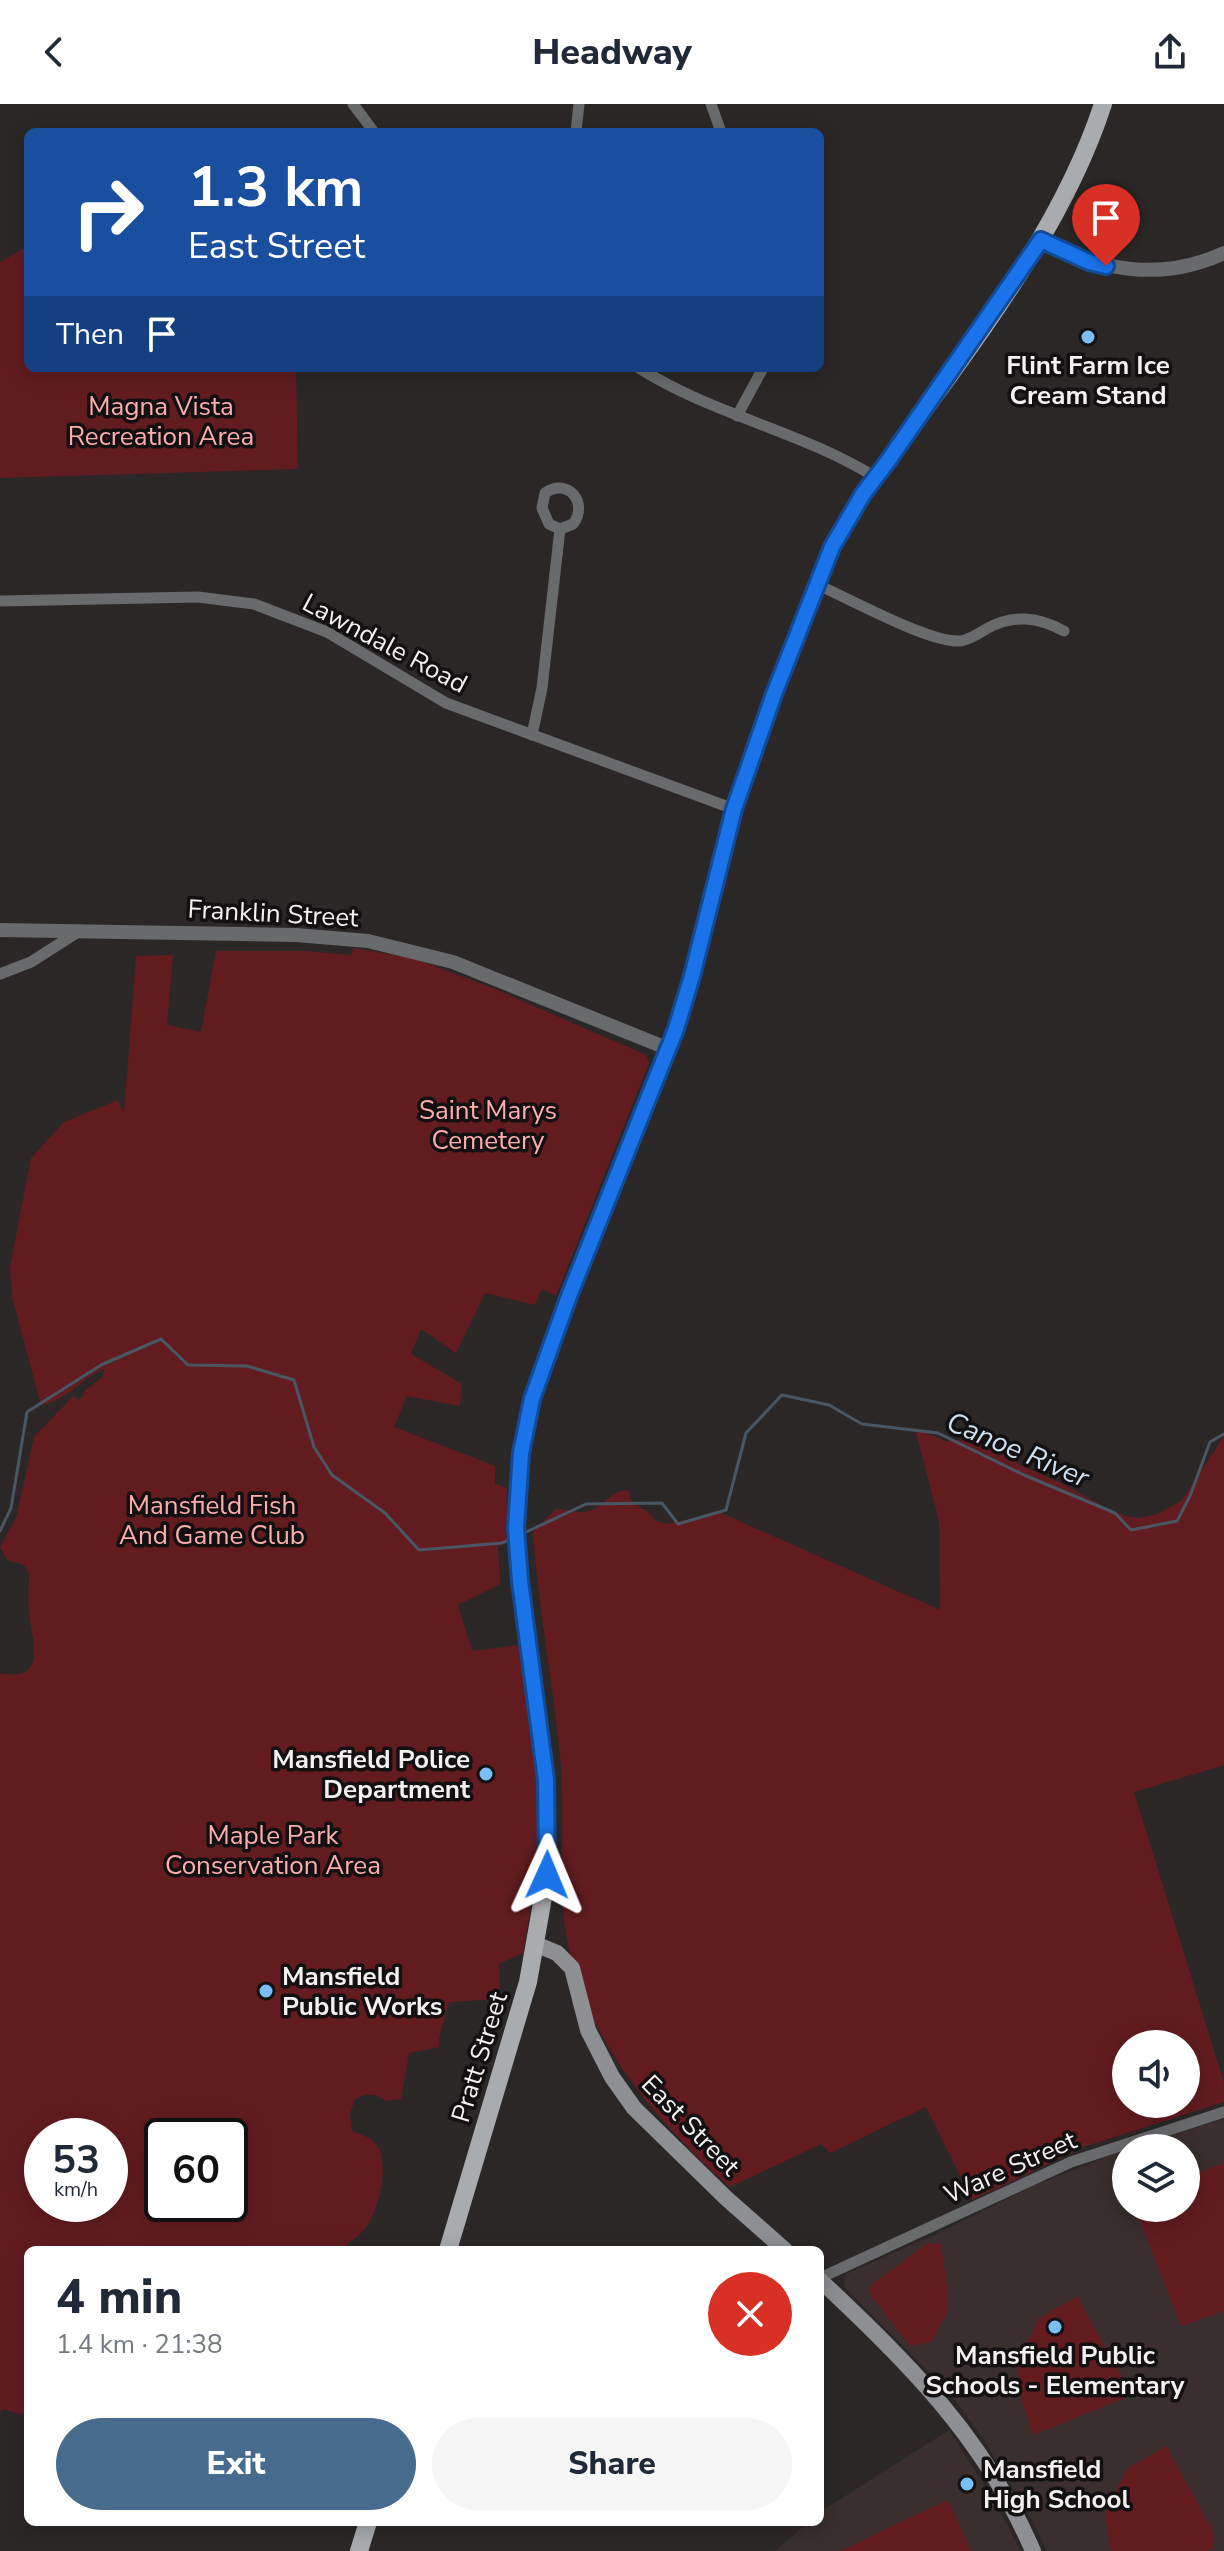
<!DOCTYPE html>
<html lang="en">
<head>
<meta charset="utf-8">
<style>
	:root { --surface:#fff; --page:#f6f6f7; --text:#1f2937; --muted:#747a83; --accent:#486c8e }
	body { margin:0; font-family:"Nunito Sans",sans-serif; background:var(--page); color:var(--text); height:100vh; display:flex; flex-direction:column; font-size:30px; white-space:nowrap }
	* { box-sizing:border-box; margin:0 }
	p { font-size:26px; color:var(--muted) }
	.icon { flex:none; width:44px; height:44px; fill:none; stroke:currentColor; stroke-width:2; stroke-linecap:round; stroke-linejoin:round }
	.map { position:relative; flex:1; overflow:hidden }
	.sheet { position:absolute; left:24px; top:2142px; width:800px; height:280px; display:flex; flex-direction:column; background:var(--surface); border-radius:12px; box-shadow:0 4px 20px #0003 }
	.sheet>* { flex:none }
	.hud { position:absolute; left:24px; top:24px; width:800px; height:244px; border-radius:12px; box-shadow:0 4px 20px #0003; background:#1a4fa0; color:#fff; overflow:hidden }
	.fabs { position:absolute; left:1112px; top:1926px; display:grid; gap:16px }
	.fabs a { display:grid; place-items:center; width:88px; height:88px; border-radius:50%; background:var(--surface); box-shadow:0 4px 20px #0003; font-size:40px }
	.speed { position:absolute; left:24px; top:2014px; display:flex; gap:16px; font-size:40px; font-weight:700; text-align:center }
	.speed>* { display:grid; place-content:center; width:104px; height:104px; border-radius:50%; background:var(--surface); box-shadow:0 4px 20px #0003; line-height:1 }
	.speed small { font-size:20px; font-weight:400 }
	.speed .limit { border:4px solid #111; border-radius:12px; background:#fff; color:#111 }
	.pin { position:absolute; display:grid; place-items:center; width:68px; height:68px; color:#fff; margin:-82px -34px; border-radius:50% 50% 50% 0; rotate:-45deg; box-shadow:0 0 8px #0007 }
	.pin .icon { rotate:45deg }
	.me { position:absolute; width:88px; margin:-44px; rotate:1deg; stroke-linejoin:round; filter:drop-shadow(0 0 6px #0008) }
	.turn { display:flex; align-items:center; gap:28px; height:168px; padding:0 32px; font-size:36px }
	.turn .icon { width:104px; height:104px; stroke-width:2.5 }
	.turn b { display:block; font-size:56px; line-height:68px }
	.then { display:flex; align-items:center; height:76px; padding:0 32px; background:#0003; gap:16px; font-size:30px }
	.round { display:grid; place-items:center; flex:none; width:84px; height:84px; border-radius:42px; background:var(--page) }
	.head { display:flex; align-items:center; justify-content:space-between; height:136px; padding:0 32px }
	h1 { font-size:48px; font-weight:800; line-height:60px }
	.action { display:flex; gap:16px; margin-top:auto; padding:16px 32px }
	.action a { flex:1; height:92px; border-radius:48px; background:var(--accent); color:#fff; font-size:32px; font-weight:800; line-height:92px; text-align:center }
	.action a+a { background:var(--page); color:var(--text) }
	header { display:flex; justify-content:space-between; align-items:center; height:104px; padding:0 32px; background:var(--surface); font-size:36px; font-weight:800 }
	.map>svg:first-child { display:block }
	.built { fill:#3a2e2e }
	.green { fill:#621c20; fill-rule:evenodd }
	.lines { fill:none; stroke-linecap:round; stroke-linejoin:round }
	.stream { stroke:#495664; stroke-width:3 }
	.minor { stroke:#686a6c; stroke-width:11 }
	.tertiary { stroke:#686a6c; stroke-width:14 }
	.secondary { stroke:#8d8f92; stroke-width:16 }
	.primary { stroke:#a9acaf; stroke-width:18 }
	.route-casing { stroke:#114b97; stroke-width:20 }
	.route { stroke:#1a73e8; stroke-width:14 }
	.poi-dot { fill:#7abef8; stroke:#121010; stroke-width:3 }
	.labels { text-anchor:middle; stroke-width:7; stroke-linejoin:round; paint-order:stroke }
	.poi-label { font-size:26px; font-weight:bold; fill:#f3f0f0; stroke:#121010 }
	.park-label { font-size:26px; fill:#fdaeac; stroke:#121010 }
	.street-label { font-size:26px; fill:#f3f0f0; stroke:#121010 }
	.water-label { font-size:28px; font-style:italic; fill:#cde0f1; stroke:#121010 }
</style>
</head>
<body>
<header><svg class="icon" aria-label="back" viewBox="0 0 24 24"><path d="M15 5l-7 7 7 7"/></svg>Headway<svg class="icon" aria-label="share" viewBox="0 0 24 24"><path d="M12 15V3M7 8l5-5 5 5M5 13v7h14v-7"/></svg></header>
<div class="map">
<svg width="1224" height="2447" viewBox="0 0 1224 2447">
	<rect width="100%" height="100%" fill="#2b2727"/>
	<path class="built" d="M1224,2015v432h-177l-14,-29 -49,-82 -35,-48 -104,-104 -1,-8 2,-6 92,-41 93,-46 95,-38v59h60v-60h-57z
		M949,2326l44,69 28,52h-246l34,-29h11v-10z"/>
	<path class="green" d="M28,142v122h268l2,101 -298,9v-216z
		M354,844l58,10 78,29 156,68 3,8 -93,233 -14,-7 -7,16 -50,-12 -29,60 -35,-24 -10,25 51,30 -2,22 -53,-10 -13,31 101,39v18l12,4v53l-9,5 2,38 -42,21 14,46 48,-6c7,47 15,94 17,142 3,56 -4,111 -14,166l-24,11 1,35 -51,3 -10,36v9l-30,6 -8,46 -15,2c-9,-8 -20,-8 -31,-2l-5,15 2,17c7,3 18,6 23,12 17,18 3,73 -13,89 -7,8 -13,8 -18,18h-316v166l-26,-7 -2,4v-740c48,10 32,-31 29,-61 -1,-12 0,-26 0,-38l-5,-9 -17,-5 -7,-13 16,-29 18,-81 39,-41 6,4 4,-4 2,-6 18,-13 1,-8c-22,9 -37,32 -63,36l-29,-108 -2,-30 21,-109 33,-36 54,-22 6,13 12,-157 37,-1 -6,70 34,7 15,-81h89l46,4zM42,2032h68v68h-68zM162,2032h68v68h-68z
		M915,1325l31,12 35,-2 41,27 39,17 45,25 20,8 13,2 19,-4 24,-14 42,-64v329l-90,27 90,291v19l-138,44 -114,54 -46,-93 -96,46 -9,-9 -91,43c-83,-74 -158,-163 -167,-279 -3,-51 2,-102 -3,-152 -7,-75 -22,-149 -27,-224l23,-23c11,0 22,5 33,2 17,-4 20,-22 39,-20l4,11 16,10 8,9 11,3 54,-11 219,97 -1,-89zM1126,1940h60v60h-60z
		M1224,2059v148l-43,15 -46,-118h51v-30z
		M928,2139l13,1 6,42v27l-16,29 -21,4 -40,-52v-8z
		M1077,2192l47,85 1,17 -92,37 -11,-33 -5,-38 21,-45z
		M1166,2342l47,85 1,17 -8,3h-95l-6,-38 22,-44z
		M948,2396l23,51h-132z"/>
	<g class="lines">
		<path class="stream" d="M0,1427l11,-23 16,-96 74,-47 60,-26 27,26 59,1 47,14 20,67 18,28 53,38 34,37 83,-7 7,-3
			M524,1429l62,-29 76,-1 16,21 48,-14 20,-77 36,-38 47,10 33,19 76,9 86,42 91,38 16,17 46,-9 13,-25 20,-54 14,-8"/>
		<path class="minor" d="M353,0l21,28
			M711,0l10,28
			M576,28l3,-28
			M639,264c74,47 162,63 236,109
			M737,312l26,-48
			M816,480c32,14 113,59 144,57 9,-1 20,-8 28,-13 26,-14 50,-11 76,3
			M0,497l198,-4 56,7 73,28 119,71 288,106
			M532,631l10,-47 18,-159 13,-5c16,-21 -5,-47 -28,-31l-3,15 7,16 11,5
			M0,870l31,-12 50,-32
			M820,2174l251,-116 153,-50"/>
		<path class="tertiary" d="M1041,136c60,31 120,42 183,13
			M0,826l296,5 72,6 85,21 216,87"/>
		<path class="secondary" d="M535,1840l22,9 15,15 16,62 24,47 22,31 92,90 59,52
			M820,2176c88,83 164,157 213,271"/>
		<path class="primary" d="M448,2146l80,-268 19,-107 -1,-95 -26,-199 -4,-53 5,-75 11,-54 37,-103 107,-267 16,-53 42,-167 40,-115 58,-147 31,-53 25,-33c78,-112 172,-225 215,-357
			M359,2447l9,-29"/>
	</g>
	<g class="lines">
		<g class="route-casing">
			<path id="route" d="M547,1771l-1,-95 -26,-199 -4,-53 5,-75 11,-54 37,-103 107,-267 16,-53 42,-167 40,-115 58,-147 31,-53 25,-33 153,-221 48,22 17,4"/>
		</g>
		<use href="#route" class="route"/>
	</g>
	<g class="poi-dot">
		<circle cx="1088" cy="233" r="8"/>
		<circle cx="486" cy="1670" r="8"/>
		<circle cx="266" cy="1887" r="8"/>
		<circle cx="1055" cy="2223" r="8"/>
		<circle cx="967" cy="2380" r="8"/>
	</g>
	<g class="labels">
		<g class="poi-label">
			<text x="1088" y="270">Flint Farm Ice<tspan x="1088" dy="30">Cream Stand</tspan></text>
			<text x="470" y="1664" text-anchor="end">Mansfield Police<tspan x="470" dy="30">Department</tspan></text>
			<text x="282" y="1881" text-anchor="start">Mansfield<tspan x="282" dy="30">Public Works</tspan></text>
			<text x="1055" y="2260">Mansfield Public<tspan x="1055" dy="30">Schools - Elementary</tspan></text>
			<text x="983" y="2374" text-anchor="start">Mansfield<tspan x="983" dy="30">High School</tspan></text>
		</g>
		<g class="park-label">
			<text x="161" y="311">Magna Vista<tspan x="161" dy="30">Recreation Area</tspan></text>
			<text x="488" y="1015">Saint Marys<tspan x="488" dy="30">Cemetery</tspan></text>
			<text x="212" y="1410">Mansfield Fish<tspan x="212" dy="30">And Game Club</tspan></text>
			<text x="273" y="1740">Maple Park<tspan x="273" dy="30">Conservation Area</tspan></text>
		</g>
		<g class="street-label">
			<text transform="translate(385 539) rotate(28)" y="9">Lawndale Road</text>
			<text transform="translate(273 809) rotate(3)" y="9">Franklin Street</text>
			<text transform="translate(479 1953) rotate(-73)" y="9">Pratt Street</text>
			<text transform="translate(691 2021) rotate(46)" y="9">East Street</text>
			<text transform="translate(1010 2063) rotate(-24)" y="9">Ware Street</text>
		</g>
		<g class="water-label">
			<text transform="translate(1018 1345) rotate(23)" y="10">Canoe River</text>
		</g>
	</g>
</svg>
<div class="fabs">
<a><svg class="icon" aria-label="sound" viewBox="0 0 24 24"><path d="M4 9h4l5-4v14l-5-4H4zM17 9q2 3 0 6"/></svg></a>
<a><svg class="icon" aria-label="layers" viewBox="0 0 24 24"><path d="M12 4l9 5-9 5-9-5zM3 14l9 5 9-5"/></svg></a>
</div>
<div class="speed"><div>53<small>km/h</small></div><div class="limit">60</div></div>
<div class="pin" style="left:1106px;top:162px;background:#d93025"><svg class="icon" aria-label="arrive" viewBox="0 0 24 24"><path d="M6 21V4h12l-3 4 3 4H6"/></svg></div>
<svg class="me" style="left:547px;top:1771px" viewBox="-20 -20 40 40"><path d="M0-17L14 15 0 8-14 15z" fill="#1a73e8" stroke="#fff" stroke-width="4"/></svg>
<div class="hud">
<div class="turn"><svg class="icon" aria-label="right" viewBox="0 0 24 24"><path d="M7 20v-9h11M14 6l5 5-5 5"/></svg><div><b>1.3 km</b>East Street</div></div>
<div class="then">Then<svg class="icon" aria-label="arrive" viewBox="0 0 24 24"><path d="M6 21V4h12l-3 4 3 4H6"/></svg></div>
</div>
<section class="sheet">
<div class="head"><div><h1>4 min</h1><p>1.4 km · 21:38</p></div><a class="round" style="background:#d93025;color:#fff"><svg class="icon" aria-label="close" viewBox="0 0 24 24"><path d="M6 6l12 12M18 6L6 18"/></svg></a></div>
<div class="action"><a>Exit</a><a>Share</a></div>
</section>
</div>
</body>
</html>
